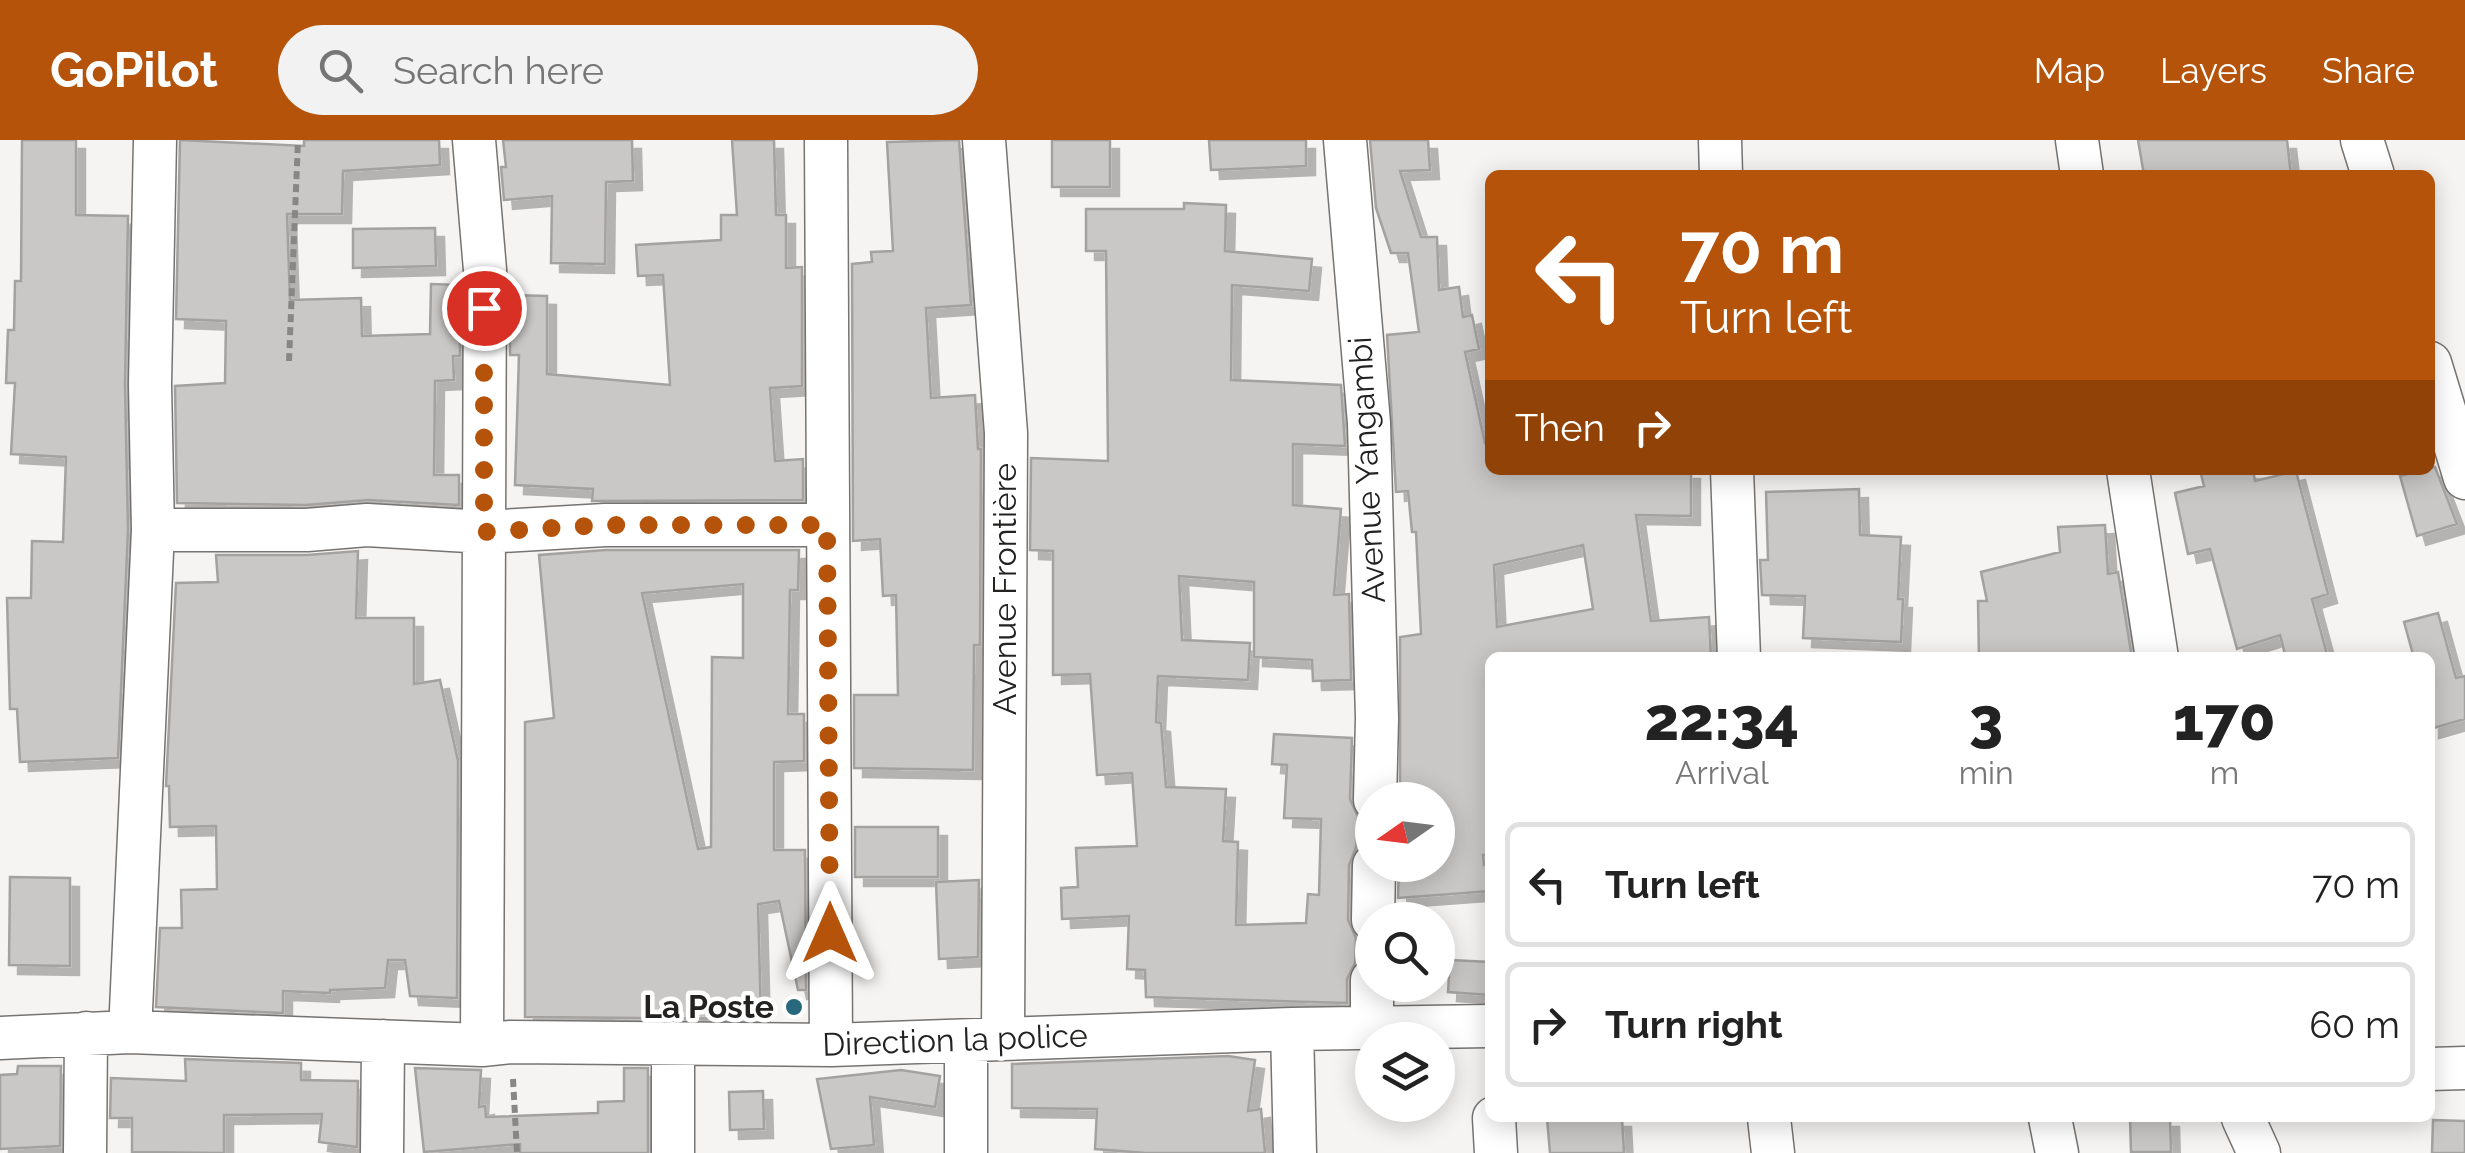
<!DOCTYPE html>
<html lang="en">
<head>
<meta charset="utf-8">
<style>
	:root { --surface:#fff; --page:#f2f2f2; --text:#222; --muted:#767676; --line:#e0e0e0; --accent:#b45309 }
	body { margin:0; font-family:Raleway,sans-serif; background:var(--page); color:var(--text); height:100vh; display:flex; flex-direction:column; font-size:38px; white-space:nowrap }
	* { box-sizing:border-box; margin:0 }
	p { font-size:32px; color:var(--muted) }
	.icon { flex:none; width:55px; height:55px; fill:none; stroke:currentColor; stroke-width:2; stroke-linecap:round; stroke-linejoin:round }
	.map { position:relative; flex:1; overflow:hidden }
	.side { position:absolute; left:1485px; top:512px; width:950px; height:470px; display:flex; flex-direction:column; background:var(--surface); border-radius:15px; box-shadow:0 5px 25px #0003 }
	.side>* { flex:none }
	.hud { position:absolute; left:1485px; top:30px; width:950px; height:305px; border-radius:15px; box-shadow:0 5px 25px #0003; background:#b45309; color:#fff; overflow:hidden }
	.needle { width:65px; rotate:256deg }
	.controls { position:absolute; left:1355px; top:642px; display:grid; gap:20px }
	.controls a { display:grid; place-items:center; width:100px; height:100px; border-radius:50%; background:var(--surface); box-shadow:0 5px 25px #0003; font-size:50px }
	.pin { position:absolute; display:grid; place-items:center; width:85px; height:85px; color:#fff; margin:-42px; border:5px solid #fff; border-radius:50%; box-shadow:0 2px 10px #0007 }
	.me { position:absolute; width:110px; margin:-55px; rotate:0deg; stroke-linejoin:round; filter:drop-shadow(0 0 8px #0008) }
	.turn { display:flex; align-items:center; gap:35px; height:210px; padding:0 30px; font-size:45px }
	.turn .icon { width:130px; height:130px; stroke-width:2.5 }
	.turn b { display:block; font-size:70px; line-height:85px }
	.then { display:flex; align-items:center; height:95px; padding:0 30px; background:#0003; gap:20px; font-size:38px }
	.eta { display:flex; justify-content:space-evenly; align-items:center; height:170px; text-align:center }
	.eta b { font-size:60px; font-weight:800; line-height:70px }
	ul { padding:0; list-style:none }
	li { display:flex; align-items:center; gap:30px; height:125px; margin:0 20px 15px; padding:0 10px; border:5px solid var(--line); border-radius:15px }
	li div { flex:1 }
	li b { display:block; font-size:38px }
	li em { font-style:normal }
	header { display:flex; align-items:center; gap:60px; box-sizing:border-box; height:140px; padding:0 50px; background:var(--accent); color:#fff }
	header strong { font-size:48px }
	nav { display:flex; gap:55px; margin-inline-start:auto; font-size:35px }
	.search { width:700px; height:90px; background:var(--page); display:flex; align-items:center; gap:25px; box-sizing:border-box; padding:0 35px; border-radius:55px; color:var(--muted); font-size:38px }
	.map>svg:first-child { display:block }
	.building { fill:#cac8c6; stroke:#a4a2a0; stroke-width:2.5; fill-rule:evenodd; filter:url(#shadow) }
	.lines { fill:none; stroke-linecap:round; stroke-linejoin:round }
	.minor-casing { stroke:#767472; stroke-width:45 }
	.path { stroke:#898786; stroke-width:6; stroke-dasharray:8 5; stroke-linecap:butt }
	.minor { stroke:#fff; stroke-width:42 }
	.route { stroke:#b45309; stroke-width:18; stroke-dasharray:0 32.4 }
	.poi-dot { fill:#29697d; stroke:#fff; stroke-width:4 }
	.labels { text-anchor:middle; stroke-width:9; stroke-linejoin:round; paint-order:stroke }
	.street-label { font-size:32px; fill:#232221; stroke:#fff }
	.poi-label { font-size:32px; font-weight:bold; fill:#232221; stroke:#fff; text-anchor:end }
</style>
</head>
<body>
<header>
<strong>GoPilot</strong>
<div class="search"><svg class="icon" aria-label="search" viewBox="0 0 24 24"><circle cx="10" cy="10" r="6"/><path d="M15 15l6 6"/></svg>Search here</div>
<nav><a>Map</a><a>Layers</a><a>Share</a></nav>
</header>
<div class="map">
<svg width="2465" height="1013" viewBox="0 0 2465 1013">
	<defs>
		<filter id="shadow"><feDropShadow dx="9" dy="9" stdDeviation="0" flood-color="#0004"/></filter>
	</defs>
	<rect width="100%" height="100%" fill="#f6f4f2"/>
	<path class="building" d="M22,0h54v75l52,1 -3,168 3,146 -10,228 -98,4 -3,-53h-7l-3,-111h24l1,-57 31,1 3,-85 -55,-3 4,-71h-9l2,-53h6l1,-49h6z
		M180,0l124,6v-6h135l1,25 -97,6 -1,43h-55l3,86 71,-2 1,38 68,-2 1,-50 29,1v71h-7l1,24 -19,1 -1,94h25v30l-91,-5 -62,5 -129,-2 -2,-117 50,-3 1,-62 -50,-2z
		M503,0h129l1,41 -27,1 -1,82 -54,-1 1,-67 -48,4 -3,-33h5z
		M732,0h42l2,75h10v53l16,-1v119l-32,2 5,73 28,-2v41l-211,1 1,-12 -78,-4 4,-130h-9v-60l37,1v78l123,11 -7,-110 -25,1 -2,-31 85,-5v-25h16z
		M959,0l12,165 -45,3 5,90 44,-3 3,54h3l-1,196h-6l-1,125 -119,-2v-73h44l-2,-100 -13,1 -3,-57 -27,2 -1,-277 20,-2 -1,-10 22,-1 -6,-109z
		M1052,0h58v47h-58z
		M1209,0h97v26l-95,4z
		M1370,0h58l2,30 -30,1 21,66h16l2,53 20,-3 4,30 9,-2 7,34 -14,3 20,91 5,-1v28h201v46l-55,-1 15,106 58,-4 2,41h-221v197h-7l1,10h6v26l-92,7 1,-33h39v-65h-38v-163l21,-3 -5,-102h-4l-4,-41 -12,1 -9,-157 32,-3 -11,-79h-17l-15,-45zM1583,405l10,64 -96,18 -3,-62z
		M2138,0h149l4,35h-147z
		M1184,63l42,2 -1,46 87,8 -3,32 -77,-6 -1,95 110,5 4,61 -52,-2v61l48,4 -7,86 15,-1 2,86 -38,1 -1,-21 -58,-3v-75l-75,-6 3,64 68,3 -2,37 -90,-4 -2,46 5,1 5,64 60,2 -3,52 15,1 -2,83 70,-2 2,-29 11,1 2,-76 -37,-1 3,-53 -15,-1 2,-30 78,4 -2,61 8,18 -2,31 -7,17 -1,55 8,18 -1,25 -8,16v24l-201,-6 -1,-27 -18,-1 2,-53 -67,3 -1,-31 17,-1 -2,-39 61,-2 -5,-73 -35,2 -7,-101 -37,1v-124l-23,-1 1,-92 77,3 -2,-210h-20v-42h98z
		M435,88l1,38 -83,2v-39z
		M2435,327l22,57 -40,12 -17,-60z
		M2200,330h53l2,11 41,-10 32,123 -16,5 16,59h-42l-6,-23 -43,14 -27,-100 -22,5 -13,-61 29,-7z
		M1859,349l1,46 41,2 -3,62h5l-2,43 -98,-4 2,-42 -43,-1 -2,-35h8l-2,-68z
		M2105,385l3,49 10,-2 14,86h-153l-1,-57h9l-6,-29 79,-20 -2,-25z
		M799,410l-1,40h-8l-2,124h16v47l-30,1v88h31l1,140h-8l-19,-89 -21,3 3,115 -236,-2v-295l29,-4 -15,-163 67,-5zM743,444v74l-31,-1 -1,190 -13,2 -56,-256z
		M358,411l-2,67h58v66l26,-4 18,81 -1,237 -47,-2 -5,-36h-17l-3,28 -55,2v3l-47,-2v22l-127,-6 4,-79h22l-1,-38 36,-1 -1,-63 -46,1 -1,-41h-3l10,-203 42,-1 -2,-27h91z
		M2438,473l18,65 9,-2v43l-35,10v-71h-16l-10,-36z
		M855,687h83v50h-83z
		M10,737l60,1v88l-61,-1z
		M979,740l-1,77 -39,2 -3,-77z
		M1450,820l40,2v33l-42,-3z
		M1228,916l27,4 -7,51 13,-2 4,44h-119l-51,-4 2,-40 -85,-1v-44z
		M185,919l116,4v17l57,1 -1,66 -38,-5 3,-28 -98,1v38l-92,-1v-34h-22l1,-40 75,3z
		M18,926h43l-1,80 -60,3v-74l17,-1z
		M415,928l66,2 -2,37 6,-1 1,11 112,-4v-11l26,-1v-33h24v85h-128v-9l-96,8z
		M901,930l39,6 -5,31 -65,-10 4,48 -43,4 -14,-70z
		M763,951l1,38 -34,1 -1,-38z
		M1547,978h75l2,35h-74z
		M2130,978h40l1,34h-40z
		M2433,980l32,1v32h-33z"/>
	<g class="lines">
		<g class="minor-casing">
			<path id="minor" d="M474,0l11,130 -3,775
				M826,0l5,905
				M984,0l22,293 -3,605
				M1345,0l24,283 8,295 -2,82
				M1720,0l1,35
				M2077,0l5,35
				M2362,0l11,35
				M2430,223l35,115
				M1732,330l7,188
				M2128,330l29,188
				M153,390h154l60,-5 118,7 120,-7h222
				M1373,780l1,-55
				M1292,889l3,124
				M1372,889v-49
				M130,892l23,-502 -3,-146 5,-244
				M0,898l130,-6 352,13 29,-3 320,3 461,-16 198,-3
				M2430,929l35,-1
				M1494,978l2,35
				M1769,978l4,35
				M2050,978l7,35
				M2243,978l16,35
				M85,1013l1,-120
				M382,1013l1,-112
				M673,1013v-110
				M966,1013v-111"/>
		</g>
		<path class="path" d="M289,221l9,-221
			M513,939l4,74"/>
		<use href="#minor" class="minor"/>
	</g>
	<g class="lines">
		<path class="route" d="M484,168v224l121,-7h222l3,408"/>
	</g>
	<circle class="poi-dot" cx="794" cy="867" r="10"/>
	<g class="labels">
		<g class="street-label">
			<text transform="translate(1367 330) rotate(-93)" y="11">Avenue Yangambi</text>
			<text transform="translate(1005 449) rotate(-90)" y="11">Avenue Frontière</text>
			<text transform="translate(955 900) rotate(-2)" y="11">Direction la police</text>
		</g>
		<g class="poi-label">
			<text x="774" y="878">La Poste</text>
		</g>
	</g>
</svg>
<div class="controls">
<a><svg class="needle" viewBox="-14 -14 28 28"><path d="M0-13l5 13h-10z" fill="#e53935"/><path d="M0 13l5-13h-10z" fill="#767676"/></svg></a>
<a><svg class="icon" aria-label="search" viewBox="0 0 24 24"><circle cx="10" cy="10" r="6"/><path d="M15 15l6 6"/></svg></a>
<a><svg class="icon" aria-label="layers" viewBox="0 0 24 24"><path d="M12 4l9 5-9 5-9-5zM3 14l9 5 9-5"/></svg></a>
</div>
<div class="pin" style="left:484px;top:168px;background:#d93025"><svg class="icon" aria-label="arrive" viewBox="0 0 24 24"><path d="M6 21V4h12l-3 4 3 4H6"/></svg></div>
<svg class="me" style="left:830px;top:793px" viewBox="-20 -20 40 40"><path d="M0-17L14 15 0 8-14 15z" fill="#b45309" stroke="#fff" stroke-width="4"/></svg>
<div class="hud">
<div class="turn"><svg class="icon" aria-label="left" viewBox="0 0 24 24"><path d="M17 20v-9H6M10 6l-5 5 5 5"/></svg><div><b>70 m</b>Turn left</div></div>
<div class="then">Then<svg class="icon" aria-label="right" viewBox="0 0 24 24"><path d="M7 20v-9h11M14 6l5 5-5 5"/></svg></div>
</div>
<section class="side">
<div class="eta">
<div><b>22:34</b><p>Arrival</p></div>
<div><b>3</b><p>min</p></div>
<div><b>170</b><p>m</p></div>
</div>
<ul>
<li><svg class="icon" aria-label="left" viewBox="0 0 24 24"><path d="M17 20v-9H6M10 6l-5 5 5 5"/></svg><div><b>Turn left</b></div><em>70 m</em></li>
<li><svg class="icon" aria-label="right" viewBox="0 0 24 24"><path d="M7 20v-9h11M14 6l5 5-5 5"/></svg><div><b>Turn right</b></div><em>60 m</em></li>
</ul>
</section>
</div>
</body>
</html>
